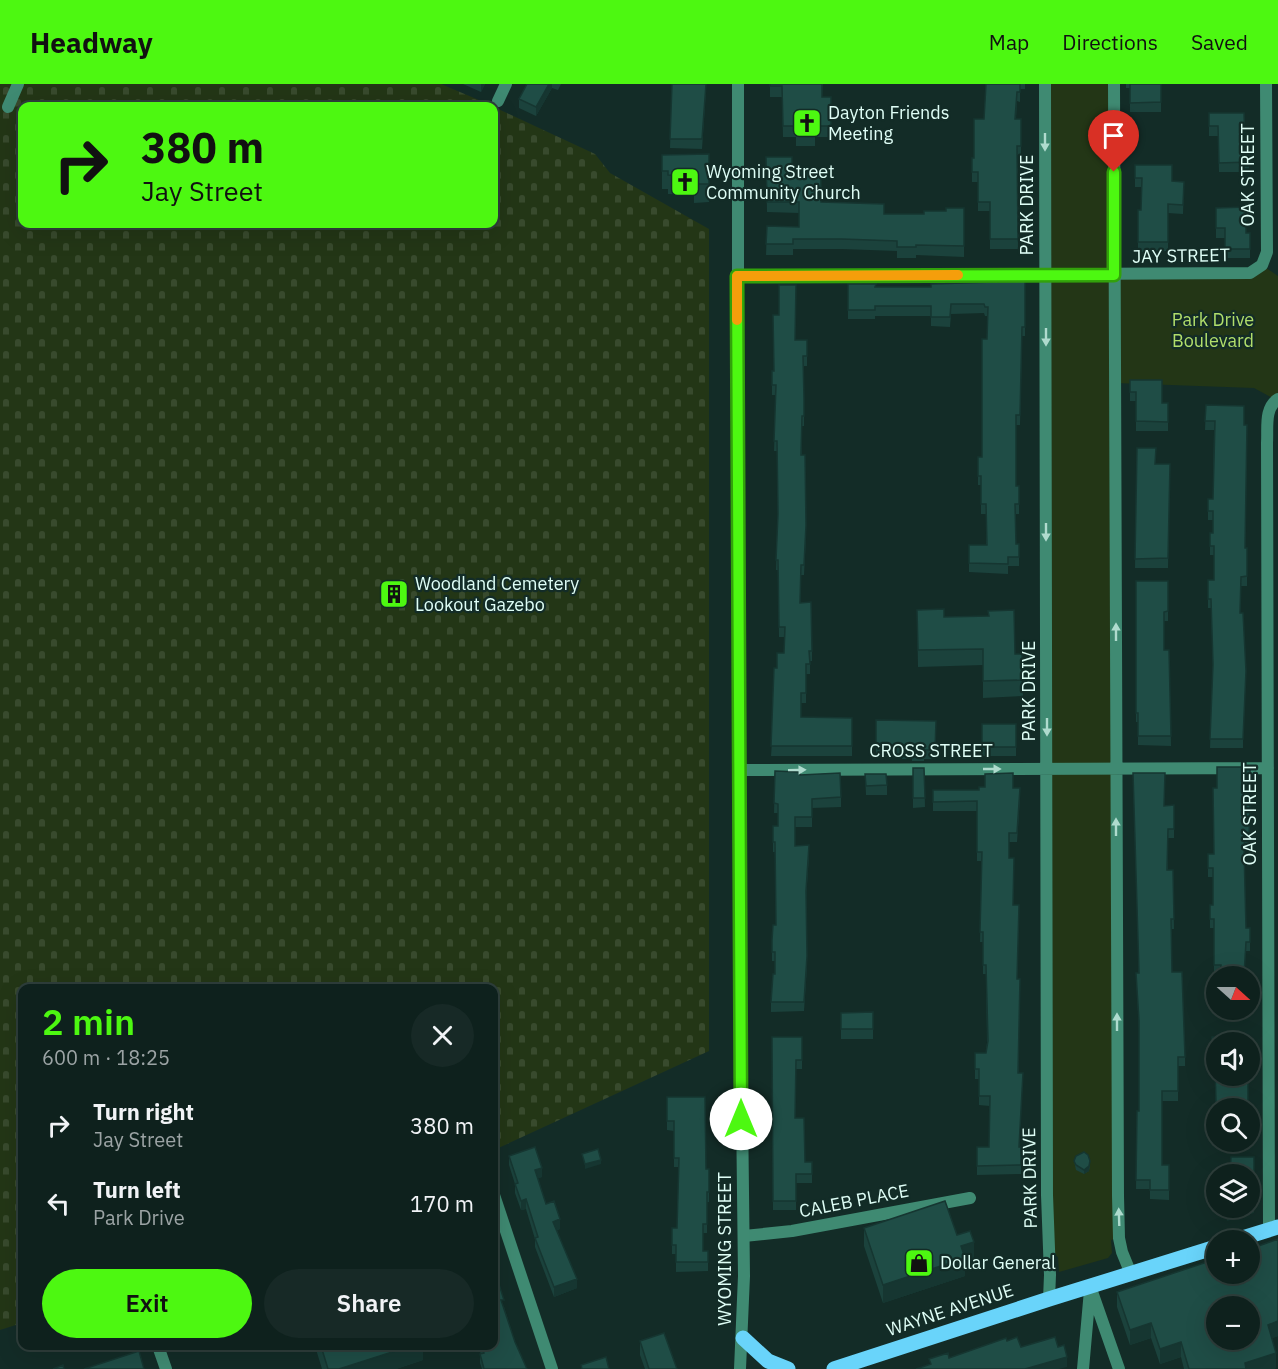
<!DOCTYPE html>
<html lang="en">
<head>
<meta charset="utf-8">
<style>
	:root { --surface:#0e211d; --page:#172926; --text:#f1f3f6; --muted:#9ba3a4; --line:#2e3e3b; --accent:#4df811 }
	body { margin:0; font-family:"IBM Plex Sans",sans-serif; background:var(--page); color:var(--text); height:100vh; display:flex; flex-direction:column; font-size:22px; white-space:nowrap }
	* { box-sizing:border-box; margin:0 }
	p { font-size:20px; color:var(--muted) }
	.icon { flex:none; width:33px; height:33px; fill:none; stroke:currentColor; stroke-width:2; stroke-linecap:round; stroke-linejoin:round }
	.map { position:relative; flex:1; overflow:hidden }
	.sheet { position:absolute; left:18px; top:900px; width:480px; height:366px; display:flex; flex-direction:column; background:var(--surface); border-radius:12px; box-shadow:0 6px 24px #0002,0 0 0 2px var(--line) }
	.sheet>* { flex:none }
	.hud { position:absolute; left:18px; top:18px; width:480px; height:126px; border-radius:12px; box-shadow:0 6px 24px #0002,0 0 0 2px var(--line); background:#4df811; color:#111; overflow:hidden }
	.needle { width:39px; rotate:111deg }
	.fabs { position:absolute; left:1206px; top:882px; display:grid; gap:12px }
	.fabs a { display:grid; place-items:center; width:54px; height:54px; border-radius:50%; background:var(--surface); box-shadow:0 6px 24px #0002,0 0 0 2px var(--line); font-size:30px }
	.pin { position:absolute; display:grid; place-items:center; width:51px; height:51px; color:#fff; margin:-62px -26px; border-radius:50% 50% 50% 0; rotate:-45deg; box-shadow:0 0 6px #0007 }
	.pin .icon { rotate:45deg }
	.me { position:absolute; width:66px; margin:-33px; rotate:0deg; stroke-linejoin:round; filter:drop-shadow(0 0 4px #0008) }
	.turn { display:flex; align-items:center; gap:21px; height:126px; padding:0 24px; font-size:27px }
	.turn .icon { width:78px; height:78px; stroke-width:2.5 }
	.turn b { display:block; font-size:42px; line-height:51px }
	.round { display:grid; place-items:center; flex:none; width:63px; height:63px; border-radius:32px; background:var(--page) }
	.overview { display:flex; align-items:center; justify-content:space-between; height:102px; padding:0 24px }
	h1 { font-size:36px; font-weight:600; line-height:45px; color:var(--accent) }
	.primary-button { display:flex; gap:12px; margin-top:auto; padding:12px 24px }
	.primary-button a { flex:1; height:69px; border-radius:36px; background:var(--accent); color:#111; font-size:24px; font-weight:600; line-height:69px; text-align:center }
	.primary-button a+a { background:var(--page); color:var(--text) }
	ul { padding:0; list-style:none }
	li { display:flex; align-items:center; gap:18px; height:78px; padding:0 24px }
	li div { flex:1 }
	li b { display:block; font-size:22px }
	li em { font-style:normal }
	header { display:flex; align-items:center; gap:36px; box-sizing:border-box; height:84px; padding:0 30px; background:var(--accent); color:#111 }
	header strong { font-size:28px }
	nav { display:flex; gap:33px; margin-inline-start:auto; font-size:21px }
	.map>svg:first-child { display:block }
	.cemetery { fill:url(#cemetery-stones) }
	.green { fill:#233616 }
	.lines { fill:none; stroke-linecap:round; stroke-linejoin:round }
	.minor { stroke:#3f8a72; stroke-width:12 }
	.tertiary { stroke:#3f8a72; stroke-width:12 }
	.primary { stroke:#69d4fa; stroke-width:15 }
	.wall { fill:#1b423c }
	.shaded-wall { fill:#163631 }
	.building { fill:#1f4d46; stroke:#163631; stroke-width:1.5; fill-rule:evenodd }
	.oneway { fill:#afdbce }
	.route-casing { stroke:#32a10b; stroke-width:15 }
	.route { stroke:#4df811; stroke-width:10 }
	.slow { stroke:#f59e0b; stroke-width:10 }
	.labels { text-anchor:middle; stroke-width:4.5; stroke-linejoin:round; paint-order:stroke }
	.poi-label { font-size:18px; fill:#dffef6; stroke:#132c27; text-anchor:start }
	.street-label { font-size:18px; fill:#dffef6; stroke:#132c27 }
	.park-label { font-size:18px; fill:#b1de6b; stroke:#132c27 }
</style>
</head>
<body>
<header>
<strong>Headway</strong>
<nav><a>Map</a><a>Directions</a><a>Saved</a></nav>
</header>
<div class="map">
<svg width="1278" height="1285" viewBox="0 0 1278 1285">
	<defs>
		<pattern id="cemetery-stones" width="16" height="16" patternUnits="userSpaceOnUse" patternTransform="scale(1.5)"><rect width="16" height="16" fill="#233616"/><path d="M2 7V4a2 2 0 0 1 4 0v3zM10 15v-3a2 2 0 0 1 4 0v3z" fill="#384a2d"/></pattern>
	</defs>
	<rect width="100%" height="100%" fill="#132c27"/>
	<path class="cemetery" d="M0,0h441l52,22h-471v118h472v-117l101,47 15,19 99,56v822l-215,99v-162h-472v335l-22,7z"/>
	<path class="green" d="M1045,0h69v191l136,-2 12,-8 16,11v118l-2,6 -22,-12 -139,-5 4,855 -8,2 1,13 -4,5 -49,14 -1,-15 -8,-5z"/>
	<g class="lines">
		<path class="minor" d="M1045,0l2,1111 3,80 -1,24
			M1114,0l4,1112 1,42 3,14 9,22
			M498,17l8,-17
			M8,23l10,-23
			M737,192l513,-3 12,-8 5,-13 -1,-168
			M738,686l530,-2
			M494,1111l58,174
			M1269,1146l-2,-787c1,-15 -3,-35 11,-44
			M744,1152l48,-5 178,-33
			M1090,1202l29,83
			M158,1262l8,23
			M1083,1285l7,-79"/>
		<path class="tertiary" d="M738,0v686l6,506 -4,93"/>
		<path class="primary" d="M1236,1156l42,-13
			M743,1254l25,23 20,8
			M834,1285l215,-70 167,-52"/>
	</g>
	<path class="wall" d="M463,0h22l-4,8z
		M527,0h34l-3,6 -6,-2 -16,28 -17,-8v-9z
		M672,0l34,5 -4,60 -32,-1z
		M770,0h53l-1,13h9v40h-16v9h-19v-9h-13l-1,-40h-12z
		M974,0h51v5h-5v13l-3,-1 -1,18h5v36h-4l1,94h-28v-38h-12v-29h-6v-24h2l10,-39 2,-35z
		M1126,0h35v28h-31v-24h-4z
		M1209,29l36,31h4v28h-30l-1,-36h-9z
		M709,70v48l-15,1v-8l-26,-1v-5h-6v-34z
		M766,73l26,12 29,33 63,12h40l40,-6v49l-48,-2v3h-19v-7l-55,-2h-49v6h-27l1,-29 32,1v-14l-32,-1z
		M1135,81l37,16 12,1 -1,32 -15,-1v38l-30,1v-42h3l1,-23h-7z
		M1216,124l30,25h4v25h-25v-20h-9z
		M1025,197v55h-3l-2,89h-4v61h3v28h-4l1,30h3v22h-11v8l-39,-2v-27h17v-31h-5v-29h-3v-28h4l6,-141h-3l-1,-3 -33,1 -1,13 -19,-1v-10h-56v3h-27v-35l27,3h56z
		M796,256h11v26h-3v60h-2v29l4,80 -2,40h-3l-1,28 12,32v26h-2v13h-4v29h-5v14l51,1v38h-81l6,-88 7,-15v-16h-5l-1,-67h-2l2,-53 -1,-66h-3l2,-56h-4v-24h2z
		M1130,296l32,23h6v28h-32v-30h-6z
		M1206,321l38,20 1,123h2v38h-6l-1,27h3v135h-33l3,-80 -2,-60h-3v-28h6v-25h-4v-22h3v-13h-5v-21h5l1,-69h-9z
		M1137,364l19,16h14l-2,104h-33z
		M1136,497h32v40h-4v29h5l2,96 -33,-1v-23h-2z
		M386,508l16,5 -3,6 -5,2 -6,-3 -2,-5z
		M917,526l98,44h7l1,42 -40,2v-33l-65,2z
		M876,636l60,1 -1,38h-11v2h-12v-2h-10v-3l-26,1z
		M982,640h34v32h-34z
		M913,684h11l1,39 -12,1z
		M775,687l25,4 41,22v10l-29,1v19h-17v19l14,9 -3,43 1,67 -3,46 -33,1v-10l4,-28v-13h-3v-21l4,-15 -1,-73h-2v-26h5v-13h-4z
		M865,690l22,11v10h-21z
		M1013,704l7,9 -3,45h-8v16l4,47 4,74 3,168h1v27l-44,1v-28h12l1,-41 -11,-1v-26h-4v-26h11l1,-10 -1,-69h-3v-32h-3l2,-81h-5v-50h-44v-21h46z
		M1174,721v33h-6v32h5l1,59h-3l1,43 13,66v28h-7v35h-16v64h7v35l-19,-1v-10h-14l1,-78h2v-80l-3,-58h2l26,-167z
		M1250,743l-1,16h-4l-1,13 2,72h4v23h-4l-25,23h-7v-46h-4v-23h3v-28h-5v-23h6z
		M873,928v27h-32v-26z
		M772,953h30v32h-6l-1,49 10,44h7v21h-16v27h-23z
		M1212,953l36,39v32h-32v3l-1,-33h-4z
		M667,1013l39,72h3v33h-2v31h-4v18h5v20l-32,1v-18h-4v-26h5l2,-61h-5v-36l-7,-1z
		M509,1072l33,21 -4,1 8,26 14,25 -3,1 20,58 -23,9 -19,-50v-8l-9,-30 -5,1 -6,-17v-9l-6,-19z
		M1074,1077l16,5 -1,5 -5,3 -8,-4z
		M864,1144l93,7 17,26 -9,3v12l-82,27 -19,-57z
		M1117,1208l161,44 -6,2 4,30 -3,1h-89l-3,-12 -21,7 -9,-26 -21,7 -13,-38z
		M504,1223l11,35 12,27h-45l-2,-6v-9h1l-3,-8h16z
		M640,1257l37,28h-32l-5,-14z
		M315,1262h108v14l-27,9h-74z"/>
	<path class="shaded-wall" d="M481,0h4l-4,8z
		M549,0h3v4l-16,28v-9z
		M402,508v5l-3,6 -5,2v-5z
		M601,1076v4l-16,5v-5z
		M1090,1077l-1,10 -5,3v-4z
		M542,1084v9l-7,2v-9z
		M526,1115v10l-5,1v-9z
		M1254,1115v14l-27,8v-13h23v-8z
		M560,1135v10l-7,2v-9z
		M974,1158v19l-9,3v12l-82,27v-18l78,-39z
		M577,1195v9l-23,9v-10z
		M1278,1237v15l-10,4v-15z
		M1151,1239v15l-21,7v-15z
		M1181,1258v15l-21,7v-15z
		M411,1262h12v14l-27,9h-57z
		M1276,1269v15l-3,1h-28v-6z
		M1067,1273v10l-8,2h-34z"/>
	<path class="building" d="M527,0h22l-13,23 -17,-8z
		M672,0h34l-4,55h-32z
		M770,0h52v13h9v29h-17l1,9h-19v-9h-13l-1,-40h-12z
		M986,0h34v8h-3l-2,27h6v27h-4l1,93h-28v-37h-12v-30h-6v-14h2v-39h10z
		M1130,0h31v18l-31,1z
		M1209,29h35l1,31h4v18l-30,1 -1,-37h-9z
		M709,70v30h-15v-8l-26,-1v-4h-6v-16z
		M766,73h26v12h29v33l63,2v10h40v-3h22v-3h18v38l-48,-1v2h-19v-6l-55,-2h-49v5h-27l1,-18 32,1v-25h-32z
		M1135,81h37v16l12,1 -1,23 -15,-1v38h-30v-32h3l1,-32h-7z
		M1246,123v26h4v16h-25v-21h-9v-20z
		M1025,197v46h-3l-2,88h-4v71h3v18h-4l1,40h3v13h-11v7l-39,-1v-18h18l-1,-41h-5v-28h-3v-19h4v-118h5l1,-32h-3l-1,-3h-33l-1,13h-19v-11h-56v4h-27v-26h28l-1,3h56v-3z
		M779,201h17l-1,55h12v16h-4l1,43v17h-2l-1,39h4l1,70 -2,40h-3l-1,38 11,-1 1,49h-3l1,13h-4v29h-5v24l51,1v28h-81l3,-78h3v-15h7l1,-26h-6l-1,-67h-2l2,-46 -1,-73h-3l2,-56h-4v-14h2l-1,-56h6z
		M1130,296h32v23h6v19l-32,-1v-29h-6z
		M1206,321l38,1v19h3l-2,123h2v28l-6,1 -1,36h3l3,58 -3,68h-33l3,-75 -2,-65h-3v-19h6v-34h-4v-13h3v-22h-5v-12h5l2,-78h-10z
		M1137,364h19l-1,16h15l-2,94 -33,1z
		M1136,497h32v30l-4,1v38h5l2,86h-33v-23h-2z
		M386 508a8 8 0 1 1 16 0a8 8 0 1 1-16 0Z
		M944,525v8l45,-1 -1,-5 26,-1 1,44h7l1,26 -40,1v-32l-65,1 -1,-40z
		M876,636l60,1 -1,29h-11v2h-12v-3h-10v-2h-26z
		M982,640h34v23h-34z
		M1217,683h33v51l-1,15h-4l-1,16 2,79h4v14h-4l-2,34h-23v-11h-7v-46h-4v-14h3v-37h-5v-14h6l-1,-66h4z
		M913,684h11l1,30h-12z
		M775,687l25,1v3l40,-2 1,24 -29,2v18h-17v29l14,-1 -3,46 1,65 -3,46h-33l2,-28h2v-22h-3v-12l1,-15h3l-1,-83h-2v-16h5v-22l-4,-1z
		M1013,689v15h7l-3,45h-8v25h5l-1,47h6l-2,74h3l-2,94h5l-4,74h2v18l-44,1v-19h12l1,-51h-11v-27h-4v-16h11l2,-12 -2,-76h-3v-33h-3l2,-80h-5v-51l-44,1v-12h46v-3h6v-13z
		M1133,689h32l-1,33 10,-1v24h-6l-1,41h6l1,49h-3l1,53h10l3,85h-7v34h-16v74h7v25h-19v-10h-14l1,-69h2v-90l-3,-48h3z
		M865,690h21l1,11 -21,1z
		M873,928v17h-32v-16z
		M772,953h30v23h-6l-1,58h9l1,44h7v12h-16v27h-23z
		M1212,953l36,1v4h-32v34h32v27l-32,-1 -1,-33h-4z
		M667,1013h38l1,72h3v23h-2v32h-4v27h5v11h-32v-17h-4v-17h5l2,-70h-5v-37h-7z
		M535,1063l7,21 -7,2 11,34 8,-3 6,18 -7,3 24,57 -23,8 -19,-49 3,-1 -12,-38 -5,2 -6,-17 3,-1 -9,-27z
		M598,1065l3,11 -16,4 -3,-10z
		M1084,1068l4,3 2,6 -1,5 -5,4 -8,-5 -2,-4 2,-5z
		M1231,1073h23v42l-4,1v-26h-20z
		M945,1117l12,34 13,-4 4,11 -13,4 4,12 -82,27 -19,-57z
		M1278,1155v82l-10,4 8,28 -31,10 1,6h-57l-8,-27 -21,7 -9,-26 -21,7 -13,-38 99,-33v15h34v-25zM1216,1222h34v34h-34z
		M498,1197l6,19h-3l14,42 12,27h-43l-4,-15 4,-1 -3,-7h13v-64z
		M664,1249l13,36h-28l-9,-28z
		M1017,1253l4,10 34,-10 3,10 6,-2 3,12 -42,12h-109l15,-5 -2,-5 19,-6 1,5 57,-20 1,3z
		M321,1262h90l-72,23h-11z
		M139,1267l5,18h-60z
		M606,1273l3,12h-27l-1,-4z
		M63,1281l1,4h-11z"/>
	<defs><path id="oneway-solid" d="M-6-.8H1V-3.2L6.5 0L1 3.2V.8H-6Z" transform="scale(1.5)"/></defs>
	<g class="oneway">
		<use href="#oneway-solid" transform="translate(1045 58) rotate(90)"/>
		<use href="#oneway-solid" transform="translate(1046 253) rotate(90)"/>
		<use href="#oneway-solid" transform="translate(1046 448) rotate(90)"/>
		<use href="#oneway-solid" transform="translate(1116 548) rotate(-90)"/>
		<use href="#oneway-solid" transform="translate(1047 643) rotate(90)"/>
		<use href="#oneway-solid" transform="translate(992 685)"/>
		<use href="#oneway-solid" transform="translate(797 686) rotate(-1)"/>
		<use href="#oneway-solid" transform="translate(1116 743) rotate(-90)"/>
		<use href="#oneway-solid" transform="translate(1117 938) rotate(-90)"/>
		<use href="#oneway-solid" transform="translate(1119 1133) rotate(-92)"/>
	</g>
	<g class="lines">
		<g class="route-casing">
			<path id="route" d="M741,1035l-4,-843 377,-1v-103"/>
		</g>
		<use href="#route" class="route"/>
		<path class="slow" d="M737,236v-44l221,-1"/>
	</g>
	<defs>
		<g id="church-square" transform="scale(1.5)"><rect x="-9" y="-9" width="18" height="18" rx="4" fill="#4df811" stroke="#132c27"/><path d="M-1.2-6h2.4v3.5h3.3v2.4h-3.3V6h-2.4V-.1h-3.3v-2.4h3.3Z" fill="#111"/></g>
		<g id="building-square" transform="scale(1.5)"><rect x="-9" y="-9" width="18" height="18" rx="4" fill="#4df811" stroke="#132c27"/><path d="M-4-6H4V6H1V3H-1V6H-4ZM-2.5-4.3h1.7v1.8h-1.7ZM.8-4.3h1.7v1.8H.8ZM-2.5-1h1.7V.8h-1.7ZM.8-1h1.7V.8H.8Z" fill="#111"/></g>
		<g id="shop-square" transform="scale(1.5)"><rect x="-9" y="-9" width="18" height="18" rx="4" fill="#4df811" stroke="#132c27"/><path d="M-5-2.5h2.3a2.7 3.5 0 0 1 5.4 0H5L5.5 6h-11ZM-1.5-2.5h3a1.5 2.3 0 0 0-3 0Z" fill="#111"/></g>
	</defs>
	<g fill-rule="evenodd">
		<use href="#church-square" x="807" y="39"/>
		<use href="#church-square" x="685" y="98"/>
		<use href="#building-square" x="394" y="510"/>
		<use href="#shop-square" x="919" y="1179"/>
	</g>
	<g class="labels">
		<g class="poi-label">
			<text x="828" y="35">Dayton Friends<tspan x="828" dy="21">Meeting</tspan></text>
			<text x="706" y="94">Wyoming Street<tspan x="706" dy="21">Community Church</tspan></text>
			<text x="415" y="506">Woodland Cemetery<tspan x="415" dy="21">Lookout Gazebo</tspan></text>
			<text x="940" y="1185">Dollar General</text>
		</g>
		<g class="street-label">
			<text transform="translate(1248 91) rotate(-90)" y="6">OAK STREET</text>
			<text transform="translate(1027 121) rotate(-90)" y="6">PARK DRIVE</text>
			<text transform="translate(1181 172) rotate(-1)" y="6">JAY STREET</text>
			<text transform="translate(1029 607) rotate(-90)" y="6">PARK DRIVE</text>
			<text x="931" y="673">CROSS STREET</text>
			<text transform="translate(1250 730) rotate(-90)" y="6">OAK STREET</text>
			<text transform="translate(1030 1094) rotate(-91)" y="6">PARK DRIVE</text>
			<text transform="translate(854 1117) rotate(-11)" y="6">CALEB PLACE</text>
			<text transform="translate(725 1165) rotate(-90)" y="6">WYOMING STREET</text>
			<text transform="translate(950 1226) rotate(-18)" y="6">WAYNE AVENUE</text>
		</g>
		<g class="park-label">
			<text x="1213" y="242">Park Drive<tspan x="1213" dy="21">Boulevard</tspan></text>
		</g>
	</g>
</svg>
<div class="fabs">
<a><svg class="needle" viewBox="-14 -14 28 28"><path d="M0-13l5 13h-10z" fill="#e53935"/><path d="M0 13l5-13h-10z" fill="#9ba3a4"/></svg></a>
<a><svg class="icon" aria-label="sound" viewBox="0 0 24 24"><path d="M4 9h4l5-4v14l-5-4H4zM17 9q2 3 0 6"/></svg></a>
<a><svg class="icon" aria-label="search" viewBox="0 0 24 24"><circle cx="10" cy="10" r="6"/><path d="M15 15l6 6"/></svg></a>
<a><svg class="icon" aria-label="layers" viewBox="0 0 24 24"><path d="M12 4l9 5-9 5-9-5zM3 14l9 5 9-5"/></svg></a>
<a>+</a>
<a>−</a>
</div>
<div class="pin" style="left:1114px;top:88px;background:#d93025"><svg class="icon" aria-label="arrive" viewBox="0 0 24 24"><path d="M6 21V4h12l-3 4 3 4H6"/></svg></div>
<svg class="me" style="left:741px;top:1035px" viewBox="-20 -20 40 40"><circle r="19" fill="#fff"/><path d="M0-13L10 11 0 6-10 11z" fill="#4df811"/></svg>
<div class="hud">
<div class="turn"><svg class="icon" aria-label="right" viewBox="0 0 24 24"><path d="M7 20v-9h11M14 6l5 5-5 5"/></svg><div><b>380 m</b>Jay Street</div></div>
</div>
<section class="sheet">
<div class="overview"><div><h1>2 min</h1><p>600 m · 18:25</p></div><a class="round"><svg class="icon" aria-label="close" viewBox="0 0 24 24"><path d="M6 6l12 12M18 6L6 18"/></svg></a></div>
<ul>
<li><svg class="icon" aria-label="right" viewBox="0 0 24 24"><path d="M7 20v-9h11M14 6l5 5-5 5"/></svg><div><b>Turn right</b><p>Jay Street</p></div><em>380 m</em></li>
<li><svg class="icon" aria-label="left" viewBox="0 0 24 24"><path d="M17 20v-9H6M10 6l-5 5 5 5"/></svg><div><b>Turn left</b><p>Park Drive</p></div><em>170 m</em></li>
</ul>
<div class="primary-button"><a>Exit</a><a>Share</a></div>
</section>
</div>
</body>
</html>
